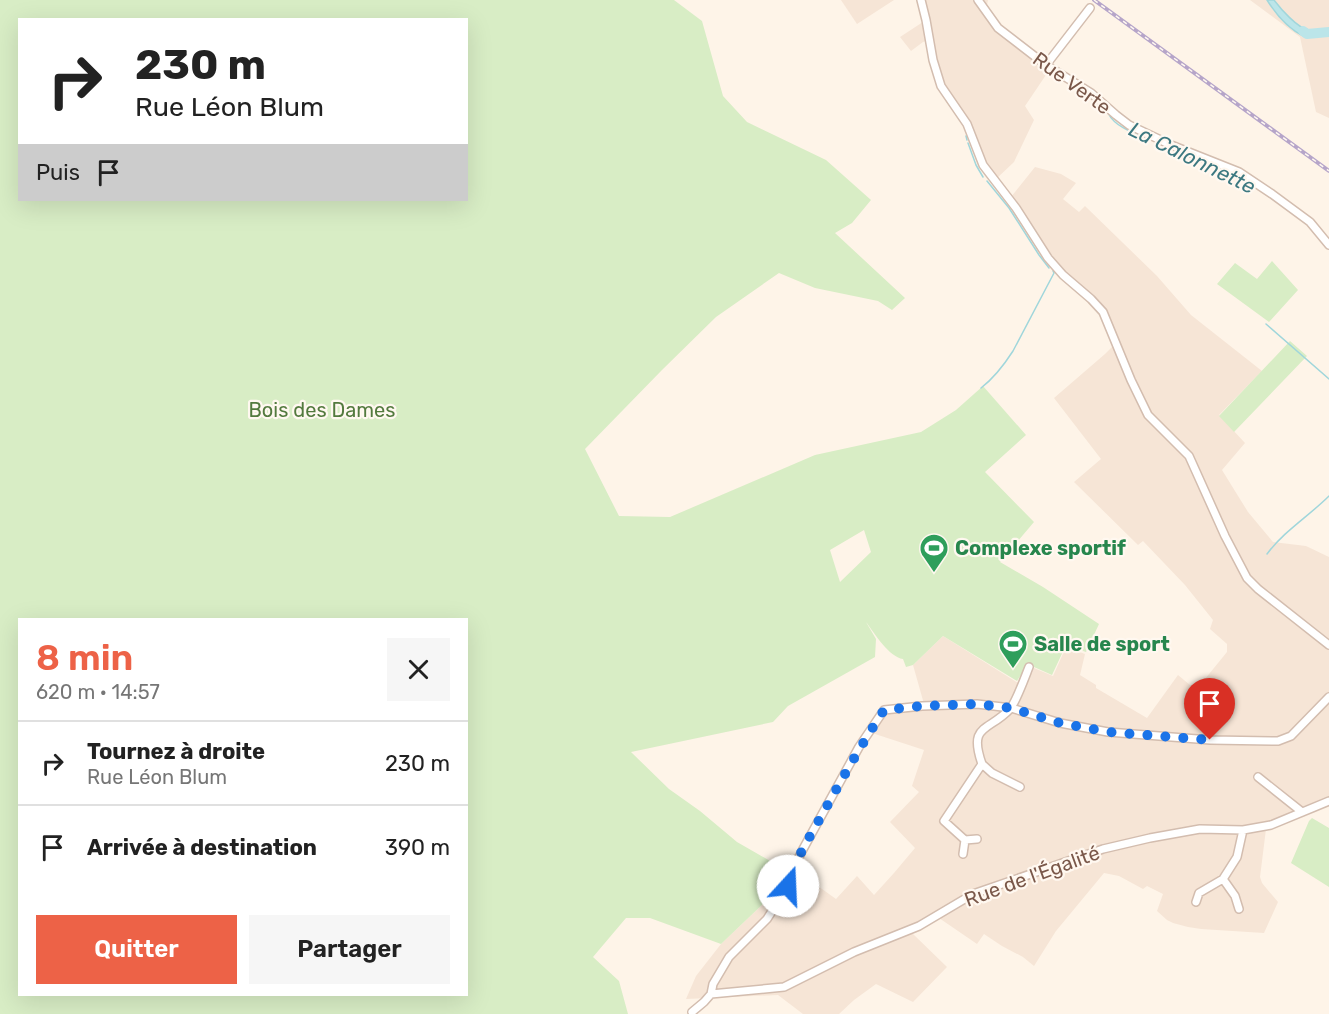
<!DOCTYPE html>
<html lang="fr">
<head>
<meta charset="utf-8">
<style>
	:root { --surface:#fff; --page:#f6f6f6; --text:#222; --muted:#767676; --line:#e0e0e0; --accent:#ed6247 }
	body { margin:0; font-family:Rubik,sans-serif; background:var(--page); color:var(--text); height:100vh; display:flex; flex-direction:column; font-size:22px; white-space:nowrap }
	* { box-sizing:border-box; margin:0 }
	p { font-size:20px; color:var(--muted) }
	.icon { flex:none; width:33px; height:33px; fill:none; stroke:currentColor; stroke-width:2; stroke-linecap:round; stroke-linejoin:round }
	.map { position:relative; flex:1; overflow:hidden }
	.side { position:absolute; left:18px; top:618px; width:450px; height:378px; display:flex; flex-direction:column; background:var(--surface); border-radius:0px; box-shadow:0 6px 24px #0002 }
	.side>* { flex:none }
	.guide { position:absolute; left:18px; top:18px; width:450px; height:183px; border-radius:0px; box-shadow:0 6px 24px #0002; background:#fff; color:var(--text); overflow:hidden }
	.pin { position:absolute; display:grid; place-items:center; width:51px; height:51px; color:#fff; margin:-62px -26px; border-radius:50% 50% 50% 0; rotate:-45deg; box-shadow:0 0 6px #0007 }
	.pin .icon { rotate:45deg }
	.me { position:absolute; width:66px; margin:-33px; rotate:20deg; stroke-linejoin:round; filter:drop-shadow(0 0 4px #0008) }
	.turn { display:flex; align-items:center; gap:21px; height:126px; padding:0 18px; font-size:27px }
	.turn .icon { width:78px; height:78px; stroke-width:2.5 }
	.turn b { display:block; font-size:42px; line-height:51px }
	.then { display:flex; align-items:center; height:57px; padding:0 18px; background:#0003; gap:12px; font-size:22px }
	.round { display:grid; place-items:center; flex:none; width:63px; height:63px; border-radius:0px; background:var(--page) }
	.head { display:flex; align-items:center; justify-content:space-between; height:102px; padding:0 18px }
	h1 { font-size:36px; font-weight:600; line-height:45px; color:var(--accent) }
	.primary-button { display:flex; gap:12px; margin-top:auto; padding:12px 18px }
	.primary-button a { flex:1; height:69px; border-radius:0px; background:var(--accent); color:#fff; font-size:24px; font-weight:600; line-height:69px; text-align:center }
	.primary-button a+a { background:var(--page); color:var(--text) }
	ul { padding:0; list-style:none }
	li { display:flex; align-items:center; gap:18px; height:84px; padding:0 18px; border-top:2px solid var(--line) }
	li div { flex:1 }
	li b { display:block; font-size:22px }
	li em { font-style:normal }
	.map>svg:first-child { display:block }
	.residential { fill:#f6e5d6 }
	.green { fill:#d8edc5; fill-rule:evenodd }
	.water { fill:#bbe5e9; stroke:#a0d6db; stroke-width:1.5 }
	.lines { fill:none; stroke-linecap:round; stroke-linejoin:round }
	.stream { stroke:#a0d6db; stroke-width:1.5 }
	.river { stroke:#bbe5e9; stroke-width:10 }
	.minor-casing { stroke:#d3bdaf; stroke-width:10 }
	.minor { stroke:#fff; stroke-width:7 }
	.rail-casing { stroke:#b6a5c9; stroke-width:4 }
	.rail { stroke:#fff8f0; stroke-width:1.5; stroke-dasharray:4.5; stroke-linecap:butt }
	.route { stroke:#1a73e8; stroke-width:10; stroke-dasharray:0 18 }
	.labels { text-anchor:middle; stroke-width:4.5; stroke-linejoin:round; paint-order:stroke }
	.street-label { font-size:20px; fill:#7a584a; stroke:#fff8f0 }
	.park-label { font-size:20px; fill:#537a3e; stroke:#fff8f0 }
	.leisure-label { font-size:20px; font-weight:bold; fill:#27864d; stroke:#fff8f0; text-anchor:start }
	.water-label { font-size:21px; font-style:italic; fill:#3c7880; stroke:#fff8f0 }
</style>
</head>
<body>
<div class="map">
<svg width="1329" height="1014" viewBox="0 0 1329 1014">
	<rect width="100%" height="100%" fill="#fef4e8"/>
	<path class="residential" d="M841,0h53l-37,24z
		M921,0h67l-3,15 67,51 -27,40 9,14 -20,42 -19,18 -12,-15 -16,-41 -26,-38 -12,-46 -6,2 -12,9 -11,-14 26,-17z
		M1250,0h79v118l-13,-6 -16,-75z
		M1035,167l26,7 15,9 -13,16 16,13 6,-6 72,70 34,39 71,56 -43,44 26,28 -23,27 26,42 25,30 33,4 23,11v247l-63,25 -6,48 2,6 16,19 -14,31 -63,-4 -13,-2 -15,-4 -6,-3 -10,-9 6,-17 -16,-8 -4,3 -24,-13 -15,-3 -48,58 -22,35 -11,-9 -21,-11 -18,-12 -7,10 -38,-26 -27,15 35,34 -34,35 -37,-18 -22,16 -15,14h-36l-25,-19 -92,4 10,-23 25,-32 64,-61 16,-9 35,25 21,-23 17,19 20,-22 21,-25 -25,-26 29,-30 -7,-6 12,-36 -52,-17 13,-19 39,-10 -11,-39 30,-29 80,50 11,-18 19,8 13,-29 19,7 -5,21 16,10v3l51,30 31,-43 18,15 31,-38v-8l-17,-15 3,-9 -28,-35 -42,-44 -5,4 -64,-63 27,-23 -47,-61 51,-44 11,-11 -13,-31 -34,-33 -58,-82z"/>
	<path class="green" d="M0,0h674l28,21 21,75 24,26 79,38 45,40 -19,23 -17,10 70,65 -13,12 -14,-9 -63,-13 -36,-15 -63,44 -54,53 -77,79 34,67 51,1 145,-62 106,-23 35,-22 27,-24 43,49 -41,37 49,50 -34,40 43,25 56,37 -13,28 -20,-7 -14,30 -18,-8 -2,1 -5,-3 -10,16 -74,-45 -30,29 -7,2 -3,-8c-14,-2 -28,-25 -37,-37l10,17 -1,18 -87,49 -15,16 -142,30 38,37 31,22 37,31 35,20 13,21 -64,61 -71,-26h-24l-33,39 26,24 9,33h-628zM20,20h446v180h-446zM864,530l7,22 -31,30 -10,-32zM20,620h446v374h-446z
		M1272,261l26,29 -29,32 -52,-38 18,-21 22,16z
		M1290,341l17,15 -73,76 -15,-16z
		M1312,818l17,10v59l-38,-24 18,-42z"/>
	<path class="water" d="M1267,0h7c6,8 24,29 35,30 6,1 14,-1 20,-1v3l-21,1 -3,4c-17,-8 -28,-21 -38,-37z"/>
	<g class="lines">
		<path class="stream" d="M1021,50l23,19 22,12
			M1108,113c8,16 30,21 45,27
			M966,136l1,4
			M968,143l8,22 7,12
			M987,181l22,27 30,47 10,13
			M1253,185l22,16
			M1266,324l63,55
			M981,388c13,-10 23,-23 32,-37l41,-78 -1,-2
			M1267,554c17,-23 42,-38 62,-58"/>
		<path class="river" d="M1303,31l4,3 22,-2"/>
		<g class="minor-casing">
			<path id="minor" d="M921,0l5,20 7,40 8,26 26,38 16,41 33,43 32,50 15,17 28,24 12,13 28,68 17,35 41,41 36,80 22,42 11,11 71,56
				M978,0l20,28 48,37 45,28 25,22 13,10 42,20 68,27 33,22 38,28 19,23
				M1046,65l44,-57
				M982,764l10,9 28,14
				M1258,777l44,35
				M965,840l12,-1
				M963,854l2,-14 -21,-19 38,-57c-14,-40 6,-32 28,-55 6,-7 15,-32 19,-42
				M1223,879l12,17 4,13
				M1196,902l3,-9 24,-14 14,-22 6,-27
				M711,994l2,-10 16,-27 38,-38 21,-33 4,-15 10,-20 57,-104 25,-37 38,-4 55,-2 34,4 49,15 48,9 102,8 68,1 13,-5 38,-39
				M711,994l73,-7 70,-35 65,-26 54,-32 130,-45 47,-11 50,-9 43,1 28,-5 58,-24
				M692,1012l12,-10 7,-8"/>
		</g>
		<use href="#minor" class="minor"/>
		<g class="rail-casing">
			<path id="rail" d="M1094,0l235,171"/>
		</g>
		<use href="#rail" class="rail"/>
	</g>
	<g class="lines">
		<path class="route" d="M788,886c7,-26 21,-48 34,-71 20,-36 39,-70 62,-105l38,-4 55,-2 34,4 49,15 48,9 102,8"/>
	</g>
	<defs>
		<g id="stadium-pin" transform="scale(1.5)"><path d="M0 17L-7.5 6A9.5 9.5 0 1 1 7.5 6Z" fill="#2e9e5b" stroke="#fff8f0"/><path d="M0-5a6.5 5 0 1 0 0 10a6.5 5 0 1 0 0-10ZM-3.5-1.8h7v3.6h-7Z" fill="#fff"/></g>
	</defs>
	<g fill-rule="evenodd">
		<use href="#stadium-pin" x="934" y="548"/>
		<use href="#stadium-pin" x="1013" y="644"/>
	</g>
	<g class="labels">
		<g class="street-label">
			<text transform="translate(1072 83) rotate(36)" y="7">Rue Verte</text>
			<text transform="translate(1032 876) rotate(-20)" y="7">Rue de l'Égalité</text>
		</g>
		<g class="park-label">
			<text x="322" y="417">Bois des Dames</text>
		</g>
		<g class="leisure-label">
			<text x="955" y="555">Complexe sportif</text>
			<text x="1034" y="651">Salle de sport</text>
		</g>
		<g class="water-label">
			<text transform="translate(1192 158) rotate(26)" y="7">La Calonnette</text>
		</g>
	</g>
</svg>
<div class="pin" style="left:1210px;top:740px;background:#d93025"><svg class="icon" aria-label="arrive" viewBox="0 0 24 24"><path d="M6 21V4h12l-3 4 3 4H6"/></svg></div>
<svg class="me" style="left:788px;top:886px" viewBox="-20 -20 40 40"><circle r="19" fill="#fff"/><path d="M0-13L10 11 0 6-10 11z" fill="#1a73e8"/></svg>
<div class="guide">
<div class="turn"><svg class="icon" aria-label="right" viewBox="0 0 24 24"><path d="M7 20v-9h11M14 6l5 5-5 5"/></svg><div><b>230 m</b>Rue Léon Blum</div></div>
<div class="then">Puis<svg class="icon" aria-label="arrive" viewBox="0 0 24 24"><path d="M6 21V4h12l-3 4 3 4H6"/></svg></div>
</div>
<section class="side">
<div class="head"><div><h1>8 min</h1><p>620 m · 14:57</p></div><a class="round"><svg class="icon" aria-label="close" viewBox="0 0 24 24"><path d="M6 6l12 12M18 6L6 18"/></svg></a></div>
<ul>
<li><svg class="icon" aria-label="right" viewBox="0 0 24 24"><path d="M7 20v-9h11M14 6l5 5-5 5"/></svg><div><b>Tournez à droite</b><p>Rue Léon Blum</p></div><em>230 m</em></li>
<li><svg class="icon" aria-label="arrive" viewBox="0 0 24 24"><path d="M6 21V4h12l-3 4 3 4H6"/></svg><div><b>Arrivée à destination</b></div><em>390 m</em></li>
</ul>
<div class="primary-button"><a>Quitter</a><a>Partager</a></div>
</section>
</div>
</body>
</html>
